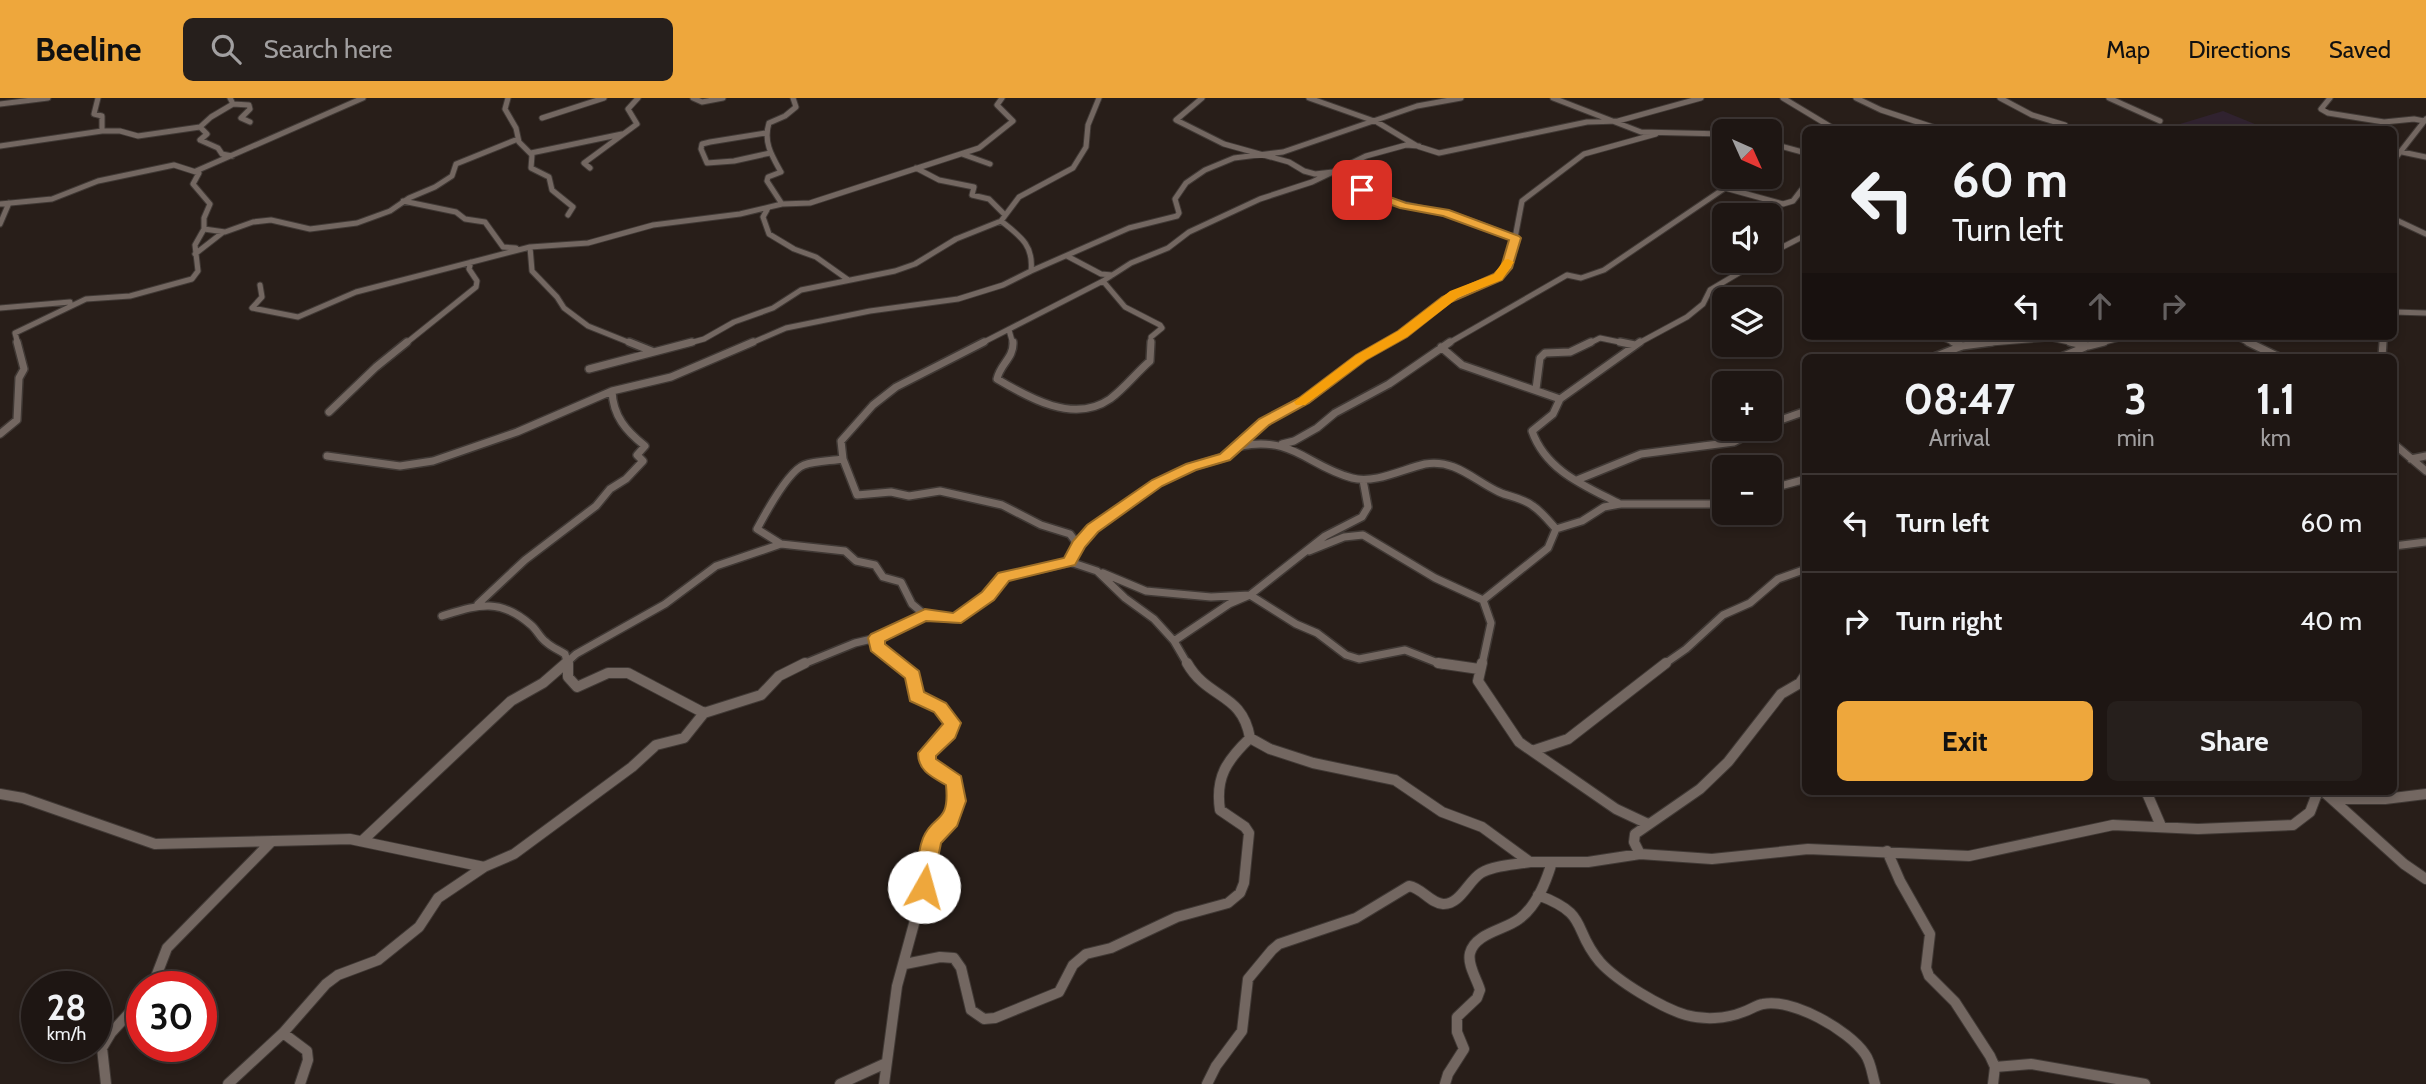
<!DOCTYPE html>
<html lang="en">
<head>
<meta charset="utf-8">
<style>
	:root { --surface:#1e1613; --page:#261f1c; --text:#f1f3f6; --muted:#a19fa0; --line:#3c3533; --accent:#eea73c }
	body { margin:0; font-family:Cabin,sans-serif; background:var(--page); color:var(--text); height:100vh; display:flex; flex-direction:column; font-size:26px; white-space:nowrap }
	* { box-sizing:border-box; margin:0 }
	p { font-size:23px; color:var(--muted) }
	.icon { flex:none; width:38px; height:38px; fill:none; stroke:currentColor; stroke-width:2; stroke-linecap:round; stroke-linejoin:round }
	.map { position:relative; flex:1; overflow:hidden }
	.drawer { position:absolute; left:1802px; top:256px; width:595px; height:441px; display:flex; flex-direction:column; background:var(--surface); border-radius:10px; box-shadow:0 4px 10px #0003,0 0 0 2px var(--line) }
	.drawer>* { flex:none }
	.guide { position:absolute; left:1802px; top:28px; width:595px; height:214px; border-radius:10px; box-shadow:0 4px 10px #0003,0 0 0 2px var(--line); background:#1e1613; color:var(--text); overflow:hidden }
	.needle { width:46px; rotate:135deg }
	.fabs { position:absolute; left:1712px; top:21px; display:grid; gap:14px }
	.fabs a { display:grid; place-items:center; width:70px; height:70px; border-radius:10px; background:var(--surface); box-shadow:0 4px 10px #0003,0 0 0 2px var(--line); font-size:35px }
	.speed { position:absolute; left:21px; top:873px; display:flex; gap:14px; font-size:35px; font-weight:700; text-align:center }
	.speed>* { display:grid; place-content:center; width:91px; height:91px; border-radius:50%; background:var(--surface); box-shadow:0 4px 10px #0003,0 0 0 2px var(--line); line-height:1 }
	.speed small { font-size:18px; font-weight:400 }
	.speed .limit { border:10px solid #d22; background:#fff; color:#111 }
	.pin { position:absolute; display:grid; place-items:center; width:60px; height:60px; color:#fff; margin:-30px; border-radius:14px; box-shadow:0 4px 10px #0006 }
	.me { position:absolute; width:77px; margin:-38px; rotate:7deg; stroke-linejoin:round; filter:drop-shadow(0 0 5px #0008) }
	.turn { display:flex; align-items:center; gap:24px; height:147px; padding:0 35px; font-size:32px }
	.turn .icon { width:91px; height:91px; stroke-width:2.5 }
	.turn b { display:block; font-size:49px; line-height:60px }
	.lanes { display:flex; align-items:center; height:66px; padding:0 35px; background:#0003; justify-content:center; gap:35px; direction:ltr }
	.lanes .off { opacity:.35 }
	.eta { display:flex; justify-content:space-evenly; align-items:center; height:119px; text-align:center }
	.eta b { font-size:42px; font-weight:700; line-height:49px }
	.button { display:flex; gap:14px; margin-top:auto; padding:14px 35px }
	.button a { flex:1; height:80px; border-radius:10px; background:var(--accent); color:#111; font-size:28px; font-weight:700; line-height:80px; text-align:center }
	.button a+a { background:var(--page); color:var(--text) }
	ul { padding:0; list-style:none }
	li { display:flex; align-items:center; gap:21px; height:98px; padding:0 35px; border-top:2px solid var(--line) }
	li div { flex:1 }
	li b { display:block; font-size:26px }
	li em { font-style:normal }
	header { display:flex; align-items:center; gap:42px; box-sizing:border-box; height:98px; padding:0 35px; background:var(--accent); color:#111 }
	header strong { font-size:33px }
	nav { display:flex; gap:38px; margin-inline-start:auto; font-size:24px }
	.search { width:490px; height:63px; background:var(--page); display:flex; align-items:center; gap:18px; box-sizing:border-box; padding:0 24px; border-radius:10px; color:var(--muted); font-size:26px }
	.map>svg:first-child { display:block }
	.education { fill:#30222f }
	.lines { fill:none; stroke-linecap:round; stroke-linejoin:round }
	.street-far2-casing { stroke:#403935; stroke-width:7 }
	.street-far1-casing { stroke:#403935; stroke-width:10 }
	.street-casing { stroke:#403935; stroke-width:12 }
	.street-far2 { stroke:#736761; stroke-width:5 }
	.street-far1 { stroke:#736761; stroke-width:7 }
	.street { stroke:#736761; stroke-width:10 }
	.route { fill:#eea73c; stroke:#9b6d27; stroke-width:2 }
	.slow { fill:#f59e0b }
</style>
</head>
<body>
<header>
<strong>Beeline</strong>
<div class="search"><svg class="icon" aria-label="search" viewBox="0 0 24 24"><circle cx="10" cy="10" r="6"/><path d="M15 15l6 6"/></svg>Search here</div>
<nav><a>Map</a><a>Directions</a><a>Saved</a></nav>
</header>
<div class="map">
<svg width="2426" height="986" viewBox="0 0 2426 986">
	<rect width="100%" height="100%" fill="#281e19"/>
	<path class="education" d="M2223,13l44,18h-74l-13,-5z"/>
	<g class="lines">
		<g class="street-far2-casing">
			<path id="street-far2" d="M98,0l-4,16 8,2v15
				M230,0l3,6 -22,13 -11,10 7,7 -7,6 18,8 4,6 10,2
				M508,0l-3,11 11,19 3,14 13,13 -1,13 18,9 3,13 21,17 -5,8
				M693,0l9,4 21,-4
				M793,0l3,9 -11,9 -16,7c-6,19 3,33 12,49l-13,5 -1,4 15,23 28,-1 169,-55 34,-27 -16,-16 5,-7
				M1202,0l-26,22 48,24 65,18 15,9 11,3 18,-2c41,29 64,30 110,41 25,5 49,17 72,25
				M1309,0l68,24 40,24 22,7 148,-31 31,-1 83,-23
				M1553,0l88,34 83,2
				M1783,0l53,32
				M1856,0l25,12 58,19
				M2000,0l32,17 33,10
				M2109,0l51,23
				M2330,0l-9,11 7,4 56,9 30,-3 10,2
				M0,6l48,-6
				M233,6l16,1 1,4 -9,9 9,4
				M542,20l62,-20
				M766,35l-56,9 -8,2 -1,5 6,14 27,-2 36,-8
				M1769,45l37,10
				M0,48l102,-15h18l18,5 62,-9
				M2402,54l24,5
				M531,55l91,-19
				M962,56l28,10
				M2394,62l32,-41
				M590,70l-6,-5 53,-39 -9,-15 10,-11
				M916,70l23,12 35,7 -2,8 17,4 16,16
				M196,73l167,-73
				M403,103l53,11 9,7 20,3 18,25 13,1
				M0,106l52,-5 46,-18 76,-16 25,8 -6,11 17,20 -6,14v11l-9,16 3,26 -6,8 -62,17 -44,3 -71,34 3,11
				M768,110l-5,9 6,17 25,15 22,8 31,22
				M2394,121l32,15
				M1001,123l18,-24 54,-29 13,-21 2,-22 11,-27
				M0,126l9,-21
				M204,131l21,3 28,-10 18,-2 39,9 47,-6 33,-12 19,-13 26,-11 17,-11 4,-12 62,-25
				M530,149l2,24 25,26 7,11 24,18 45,18
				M195,156l27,-21
				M1769,156l37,-19
				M1067,158l34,18 11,1
				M1031,173l98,-43 48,-12 2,-3 -4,-14 11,-16 19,-13 29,-12 49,-6 134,-46 44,-8
				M1103,183l22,26 35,18 2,3 -11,9v7
				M260,187l2,12 -10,11 46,9 58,-25 174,-45 58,-4 65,-18 87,-11 42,-10
				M0,210l70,-6
				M2394,214l32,1
				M1009,232l4,14
				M1939,238l18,8
				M2235,238l16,8
				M405,246l71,-57 1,-6 -8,-12 2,-7
				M686,246l18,-5 30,-17 39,-14 28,-18 94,-19 20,-7 41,-25 45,-18c19,15 33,24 30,50l-28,14 -45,14 -88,12 -84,17 -37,16
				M980,246l123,-63 28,-18 37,-15 21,-16 71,-33 52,-17 54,-26 40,-11 13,1
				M1385,246l18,-10 43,-35 57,-26 12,-35 7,-37 62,-47 72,-20
				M1447,246l120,-69 14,3 23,-8 121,-82 58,16 10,-3 13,-17
				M1588,246l12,-6 29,6
				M1637,246l50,-27 16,-13 7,-14 49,-29
				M1979,246l72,-6 27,6
				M2097,246l30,-8
				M2383,246v-8"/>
		</g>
		<g class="street-far1-casing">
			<path id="street-far1" d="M629,244l25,10
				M984,244l-88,45 -23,18 -32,36 2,18 14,36 34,-3 18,4 31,-5 62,14 39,20 29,9 8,11
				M1013,244c1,16 -13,22 -16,37 32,19 77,45 113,20 15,-11 26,-26 40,-38l1,-19
				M1620,244l15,3
				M1953,244l9,4
				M2070,244l18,4 16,-4
				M2248,244l31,15
				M1441,249l21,18 98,34
				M1934,259l28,-11 30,-4
				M2061,259l24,-10
				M2382,259l1,-15
				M589,271l103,-27
				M1536,291l4,-31 5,-5 25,-1 21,-10
				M329,314l47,-45 31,-25
				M1769,326l37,-13
				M0,336l17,-14 2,-42 5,-9 -7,-27
				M1282,346l12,-3 23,-13 18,-15 54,-29 61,-42
				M2394,346l32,27
				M1241,348c53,-10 66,20 111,32 23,6 51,-9 73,-14 31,-5 48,16 74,28 11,5 24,6 34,14 9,6 16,15 23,23
				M327,358l73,10 33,-5 84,-29 95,-41 59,-14 82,-35
				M843,361c-13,2 -28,2 -39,6 -16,6 -39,49 -47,64l24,15 64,7 11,10 19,4 8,12 18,5 11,22 13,11
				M2411,361l15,-3
				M1577,382l64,-26 93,-12 24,-13
				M1769,391l37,-10
				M1620,406c-35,-18 -74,-33 -88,-73l21,-17 7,-15 80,-57
				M2394,448l32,-4
				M1309,453l35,-14 19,-2 72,43 48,22
				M1070,464l27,9 28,27 29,21 20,22 14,24
				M1103,475l43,18 65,6 39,-2 46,29 21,9 29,22 13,4 46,-9 38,15
				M478,506l47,-44 71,-54 14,-17 16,-10 17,-18 -6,-6 8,-9c-19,-15 -32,-30 -33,-55
				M442,518c36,-11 57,-19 89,9 6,5 9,13 15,17 5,5 13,8 19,12l3,11
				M1174,543l55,-37 21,-9 75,-59 37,-19 6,-10 -5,-27
				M564,567l12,-11 89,-50 51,-38 65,-22
				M801,567l54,-22 21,-5
				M899,567l-20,-16 -3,-11 49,-23 31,4 32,-23 16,-19 66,-15 8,-17 14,-17 65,-45 34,-16 34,-10 39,-35 40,-22 57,-43 27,-15
				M1482,567l9,-42 -8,-23 65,-52 8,-19 26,-8 22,-14 16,-3h104
				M1663,567l23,-16 37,-34 27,-12 28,-24 28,-10"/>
		</g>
		<g class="street-casing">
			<path id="street" d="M568,565v14l9,10 31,-14h20l76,40
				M1187,565c21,37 55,29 63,75l20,11 43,14 82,17 47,32 40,15 48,35h58l52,-8 72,5 96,-10 161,7 144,-31 85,4 95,-4 17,-13 8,-21
				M1438,565l41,6
				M1482,565l-4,18 41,61 97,67 32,15
				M1532,653l36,-12 98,-76
				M2146,693l15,35
				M2323,693l81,73 22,15
				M0,696l23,4 132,46 195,-5 134,28 30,-13 118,-87 24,-22 28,-7 20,-25 57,-18 18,-19 26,-13
				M2332,701h53l41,-5
				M362,743l149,-140 32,-18 23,-20
				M1887,753l13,30 30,53 -4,34 3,8 26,26 35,54 5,11 -2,17
				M1640,756l-6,-12 1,-8 65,-45 28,-27 53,-68 19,-11 6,-9
				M1538,797c53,20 33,33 62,67 17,19 62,46 86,53 18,5 40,4 57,-3 7,-2 13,-7 20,-8 29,-6 86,26 102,50 6,8 7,20 10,30
				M905,866l35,-7 14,1 7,10 10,42 13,9 11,-1 64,-26 14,-27 13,-11 25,-6 66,-31 51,-14 12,-10 4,-10 5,-50 -4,-6 -25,-17c-5,-33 7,-50 30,-72
				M152,889l15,-39 104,-106
				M283,935l24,18 1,9 -8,24
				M1995,969l36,-3 114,20
				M106,986l-4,-36 9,-15 31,-34
				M228,986l55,-51 43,-49 12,-9 40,-15 41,-33 19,-29 46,-31
				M840,986l46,-21
				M884,986l13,-98 27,-99 6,-41 5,-11 19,-21 3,-13 -3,-20 -22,-13 -6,-11 3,-7 23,-22c-5,-19 -20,-24 -36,-32l-3,-21 -16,-12
				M1207,986l9,-18 26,-35 6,-52 24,-29 7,-6 77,-26 53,-32c13,2 21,17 34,18 17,1 25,-23 38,-31 14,-8 33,-8 49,-11
				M1445,986l3,-10 16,-25 -7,-17v-15l20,-19 3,-8c-3,-11 -13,-25 -10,-37 5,-20 35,-23 49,-34 18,-13 27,-37 33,-57"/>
		</g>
		<use href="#street-far2" class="street-far2"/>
		<use href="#street-far1" class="street-far1"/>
		<use href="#street" class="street"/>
	</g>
	<path class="route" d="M1358,90h8l40,15 43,7 70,26 2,2 -9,30 -10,12 -51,22 -44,35 -41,23 -57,43 -40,22 -39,35 -34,10 -34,16 -64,46 -13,15 -10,18 -66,16 -15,19 -33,23 -35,-2 -41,20v3l34,27 5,21 22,11 15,20 -6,15 -19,18v3l25,17 5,25 -9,25 -16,17 -10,50 -7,3 -7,-3 -2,-6c2,-15 2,-34 8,-49 10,-25 27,-13 23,-53 -14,-8 -28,-14 -28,-32l25,-29 -9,-12 -24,-11 -5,-23 -34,-27 -3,-13 3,-4 54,-25 28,4 29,-21 16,-19 66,-15 9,-17 14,-16 65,-45 34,-16 34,-10 39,-35 40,-21 57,-43 42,-24 44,-34 52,-23 7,-7 8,-27 -66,-24 -43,-8 -42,-15z"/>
	<path class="slow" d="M1508,161l6,3 -12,18 -43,17 -52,40 -41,23 -61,45h-9l-2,-3 62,-47 42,-24 52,-40 44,-17 10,-14z"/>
</svg>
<div class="fabs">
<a><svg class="needle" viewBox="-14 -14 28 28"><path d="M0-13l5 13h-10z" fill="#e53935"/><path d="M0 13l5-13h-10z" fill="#a19fa0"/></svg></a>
<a><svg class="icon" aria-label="sound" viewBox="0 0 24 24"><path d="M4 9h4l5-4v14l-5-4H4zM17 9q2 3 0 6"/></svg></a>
<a><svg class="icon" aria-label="layers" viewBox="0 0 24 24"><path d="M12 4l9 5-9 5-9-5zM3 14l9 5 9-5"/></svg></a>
<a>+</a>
<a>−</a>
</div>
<div class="speed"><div>28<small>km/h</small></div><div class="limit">30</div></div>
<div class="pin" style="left:1362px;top:92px;background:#d93025"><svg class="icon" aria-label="arrive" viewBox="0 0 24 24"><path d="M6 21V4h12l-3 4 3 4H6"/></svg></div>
<svg class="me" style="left:924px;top:789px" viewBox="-20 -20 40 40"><circle r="19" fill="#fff"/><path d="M0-13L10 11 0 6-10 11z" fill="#eea73c"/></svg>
<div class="guide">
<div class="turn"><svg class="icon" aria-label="left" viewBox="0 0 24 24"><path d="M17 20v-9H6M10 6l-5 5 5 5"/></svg><div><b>60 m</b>Turn left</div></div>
<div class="lanes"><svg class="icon" aria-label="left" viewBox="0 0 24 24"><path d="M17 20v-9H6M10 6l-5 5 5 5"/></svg><svg class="icon off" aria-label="ahead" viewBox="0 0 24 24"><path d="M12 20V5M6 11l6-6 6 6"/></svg><svg class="icon off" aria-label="right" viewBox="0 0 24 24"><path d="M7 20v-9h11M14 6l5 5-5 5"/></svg></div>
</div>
<section class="drawer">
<div class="eta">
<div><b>08:47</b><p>Arrival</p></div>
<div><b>3</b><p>min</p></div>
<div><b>1.1</b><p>km</p></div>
</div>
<ul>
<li><svg class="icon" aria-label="left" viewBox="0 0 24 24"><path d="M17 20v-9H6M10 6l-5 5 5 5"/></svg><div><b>Turn left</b></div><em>60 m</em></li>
<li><svg class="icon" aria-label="right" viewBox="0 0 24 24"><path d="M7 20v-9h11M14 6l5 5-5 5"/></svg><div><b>Turn right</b></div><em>40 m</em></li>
</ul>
<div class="button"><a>Exit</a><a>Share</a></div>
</section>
</div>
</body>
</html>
